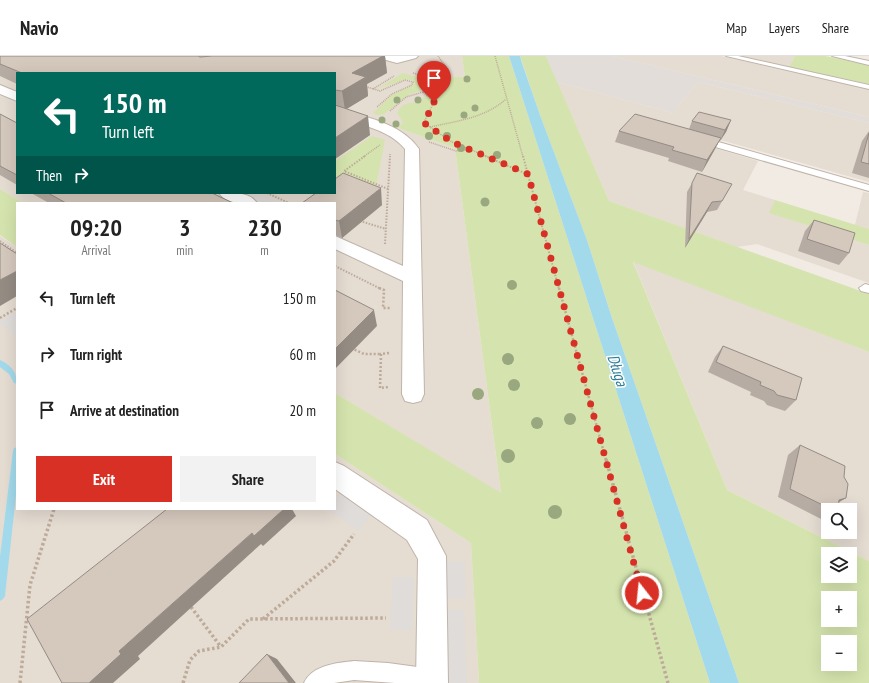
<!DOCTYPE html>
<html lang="en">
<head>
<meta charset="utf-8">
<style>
	:root { --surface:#fff; --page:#f2f2f2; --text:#222; --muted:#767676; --line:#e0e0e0; --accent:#d93025 }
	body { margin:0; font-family:"PT Sans Narrow",sans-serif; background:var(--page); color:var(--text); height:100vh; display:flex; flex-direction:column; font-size:15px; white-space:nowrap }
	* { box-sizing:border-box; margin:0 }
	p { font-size:13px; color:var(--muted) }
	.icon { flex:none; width:22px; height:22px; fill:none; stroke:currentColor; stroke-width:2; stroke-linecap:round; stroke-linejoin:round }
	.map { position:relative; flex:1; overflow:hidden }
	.drawer { position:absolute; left:16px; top:146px; width:320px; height:308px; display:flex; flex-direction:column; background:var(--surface); border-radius:0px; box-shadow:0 4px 16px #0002 }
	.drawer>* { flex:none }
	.hud { position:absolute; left:16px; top:16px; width:320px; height:122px; border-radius:0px; box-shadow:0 4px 16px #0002; background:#00695c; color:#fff; overflow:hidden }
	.fabs { position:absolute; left:821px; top:447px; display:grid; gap:8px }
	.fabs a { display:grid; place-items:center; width:36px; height:36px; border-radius:0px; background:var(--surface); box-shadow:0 4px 16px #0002; font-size:20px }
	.pin { position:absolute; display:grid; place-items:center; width:34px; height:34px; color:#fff; margin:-41px -17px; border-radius:50% 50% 50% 0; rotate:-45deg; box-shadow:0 0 4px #0007 }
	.pin .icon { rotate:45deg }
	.me { position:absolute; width:44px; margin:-22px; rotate:344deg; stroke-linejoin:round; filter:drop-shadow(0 0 3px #0008) }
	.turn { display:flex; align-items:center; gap:14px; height:84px; padding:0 20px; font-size:18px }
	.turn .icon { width:52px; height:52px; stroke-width:2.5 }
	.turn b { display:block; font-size:28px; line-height:34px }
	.then { display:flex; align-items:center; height:38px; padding:0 20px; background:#0003; gap:8px; font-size:15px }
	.eta { display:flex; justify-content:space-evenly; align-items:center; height:68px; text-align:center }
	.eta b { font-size:24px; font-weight:600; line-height:28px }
	.primary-button { display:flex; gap:8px; margin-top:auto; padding:8px 20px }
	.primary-button a { flex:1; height:46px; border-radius:0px; background:var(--accent); color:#fff; font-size:16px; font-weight:600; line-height:46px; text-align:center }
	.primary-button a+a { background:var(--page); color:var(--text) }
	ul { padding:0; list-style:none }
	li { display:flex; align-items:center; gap:12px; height:56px; padding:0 20px }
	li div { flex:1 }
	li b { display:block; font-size:15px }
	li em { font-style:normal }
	header { display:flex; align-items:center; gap:24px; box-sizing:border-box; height:56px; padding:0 20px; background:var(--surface); border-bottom:1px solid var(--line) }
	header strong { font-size:19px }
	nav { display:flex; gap:22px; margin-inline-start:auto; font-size:14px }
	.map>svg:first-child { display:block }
	.residential { fill:#e5dcd2; fill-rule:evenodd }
	.industrial { fill:#e3ddd9 }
	.green { fill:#d5e4ae; fill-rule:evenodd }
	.parking { fill:#dfdcd9 }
	.water { fill:#a2daec }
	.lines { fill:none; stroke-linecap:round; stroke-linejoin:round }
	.stream { fill:#a2daec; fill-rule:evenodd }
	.lane-casing { stroke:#bfb4aa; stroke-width:2 }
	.street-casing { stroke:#bfb4aa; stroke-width:2 }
	.path-far3 { stroke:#bdaa99; stroke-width:1.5; stroke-dasharray:1 1; stroke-linecap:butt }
	.path-far2 { stroke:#bdaa99; stroke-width:2; stroke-dasharray:1.5 1.5; stroke-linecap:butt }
	.path-far1 { stroke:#bdaa99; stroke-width:2.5; stroke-dasharray:2 2; stroke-linecap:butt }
	.path { stroke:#bdaa99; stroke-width:3.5; stroke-dasharray:2.5 2.5; stroke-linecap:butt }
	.lane { fill:#fff; fill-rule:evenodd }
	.street { fill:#fff; fill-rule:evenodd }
	.tree { fill:#99a87e }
	.wall { fill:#b7aca3 }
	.shaded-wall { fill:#958c84 }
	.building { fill:#d5c8bd; stroke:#958c84 }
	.route { stroke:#d93025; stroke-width:7; stroke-dasharray:0 12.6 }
	.labels { text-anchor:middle; stroke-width:3; stroke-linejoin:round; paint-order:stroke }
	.water-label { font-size:16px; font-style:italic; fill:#307f9a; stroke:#fff }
</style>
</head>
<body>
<header>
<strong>Navio</strong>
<nav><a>Map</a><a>Layers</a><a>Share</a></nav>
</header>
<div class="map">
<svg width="869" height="627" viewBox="0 0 869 627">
	<rect width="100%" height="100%" fill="#f1ebe4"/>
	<path class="residential" d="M0,0h462l3,21h-19l-7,4 -41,47 57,20 46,346 -166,-101v-190h-312l-23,-14zM17,17h318v120h-318z
		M613,0h108l148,33v28z
		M741,0h54l-6,11z
		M557,26l116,31 25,-31 171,41v59l-198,-56 26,17 61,18 -15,29 32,10 -5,13 99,32v38l-112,-39 -20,3 -128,-46z
		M863,136l6,1v36l-14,-4z
		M0,180l17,11v262h318v-55l136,89 8,140h-479z
		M633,205l236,91v209l-142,-71zM828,454h22v22h-22z"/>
	<path class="industrial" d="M546,0h67l256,61v6l-171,-41 -25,31 -116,-31z"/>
	<path class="green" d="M462,0h47l201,627h-231l-8,-140 -136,-89v-61l166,100 -46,-345 -57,-20 5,-6 -6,-9c4,-9 12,-12 22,-10l15,-17 -24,8 -26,20 -6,1 -5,-2 19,-18 23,-11 -1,-3 -8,-2 -29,10 26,-16 31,9 2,2 10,-7h19z
		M520,0h26l63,145 260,93v58l-236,-90 94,228 142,71v122h-130l-127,-365 -25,-78 -47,-125zM828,498h22v22h-22zM828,542h22v22h-22zM828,586h22v22h-22z
		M795,0h30l44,9v19l-80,-17z
		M372,80l13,4 -10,51 -40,-10v-20z
		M0,133l23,14h-6v44l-17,-12z
		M775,144l94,29v16l-100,-32z"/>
	<path class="parking" d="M237,137h22l22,10h-22z
		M17,255v26l-17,-13v-3z
		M340,437l32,21 -13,17 -32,-22h8v-10z
		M442,506h22l2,36 -24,1z
		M393,521h21l-2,53h-22z
		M441,554h23l3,73h-25z"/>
	<path class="water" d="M509,0h11l2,7 18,52 47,125 25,78 127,365h-29z"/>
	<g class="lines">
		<path class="stream" d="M0,304c11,5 17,12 17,24l-3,-1 -5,-9 -9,-7z
			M17,391v39l-12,110 -2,3 -3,2v-44l13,-106 1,-3z"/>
		<g class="lane-casing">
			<path id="lane" d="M726,0h12l131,29v4z
				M832,0h13l24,5v4z
				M701,81l168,48v6l-171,-49v-4z
				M865,228l4,1v8l-8,-2 -2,-3z
				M354,605l34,2 44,6 7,3 3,7 -2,4h-45l-41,-3 -20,3h-30c8,-18 33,-20 50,-22z"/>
		</g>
		<g class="street-casing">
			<path id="street" d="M377,0h41l-2,2 -19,5 -18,-5z
				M0,29l17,7v9l-17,-7z
				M335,53c29,7 66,14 84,40l5,245 -3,7 -8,2 -8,-2 -3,-7 1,-113 -68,-32v-13l68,30 2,-117c-16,-20 -47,-25 -70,-32z
				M219,137c13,0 30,-2 38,10 -13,0 -30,2 -38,-10z
				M335,406l9,4 83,54 19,36 2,127h-32l2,-124 -11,-19 -72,-51z"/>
		</g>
		<path class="path-far3" d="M495,0l28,101
			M413,17l26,8 8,-6 -1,-8 -8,-11
			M364,30l16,5 25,-11 8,2 -1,3 -20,9 -15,13
			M373,33l21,-13
			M390,55l16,-14 17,-5
			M424,67l28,19 36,15
			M423,68l11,-22 -11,-10 12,-5 4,-6
			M430,71c27,-6 55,-9 76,-28
			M429,86l27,9 12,-1
			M363,101l17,-12
			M390,101v-4"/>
		<path class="path-far2" d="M365,100l-21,15 44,18
			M485,100l42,18
			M523,100l36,133
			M267,137l22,10
			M360,165l26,8
			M0,185l17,12
			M385,188l5,-88
			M335,210l46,23"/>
		<path class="path-far1" d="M379,232l5,2 -1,18h7
			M559,232l47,172
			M0,262l17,-10
			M351,292l13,6h17
			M389,297l-8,1 -1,34 9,-1"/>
		<path class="path" d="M606,403l62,224
			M191,551l30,40
			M263,563l71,-58 20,-27
			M20,627l10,-98 24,-76
			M183,627l7,-23 9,-9 22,-4 28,-28 137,-1"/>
		<use href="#lane" class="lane"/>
		<use href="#street" class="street"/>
	</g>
	<g class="tree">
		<circle cx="441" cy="13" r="3"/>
		<circle cx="467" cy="23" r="3.5"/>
		<circle cx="397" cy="44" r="3.5"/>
		<circle cx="418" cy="44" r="3.5"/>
		<circle cx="475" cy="52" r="3.5"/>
		<circle cx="464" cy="59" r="3.5"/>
		<circle cx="382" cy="64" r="3.5"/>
		<circle cx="396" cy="68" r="3.5"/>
		<circle cx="429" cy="80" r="4"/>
		<circle cx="447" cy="80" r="4"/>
		<circle cx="461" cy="92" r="4"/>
		<circle cx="497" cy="99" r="4"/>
		<circle cx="485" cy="146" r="4.5"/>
		<circle cx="512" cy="229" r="5"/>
		<circle cx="508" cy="303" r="6"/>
		<circle cx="514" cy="329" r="6"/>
		<circle cx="478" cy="338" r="6"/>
		<circle cx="570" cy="363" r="6"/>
		<circle cx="537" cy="367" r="6"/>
		<circle cx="508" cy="400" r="7"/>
		<circle cx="555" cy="456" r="7"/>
	</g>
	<path class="wall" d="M0,0h385l2,17 -20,11 1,12 -22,13 24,26 -35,24v-86h-318v11l-17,-8z
		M0,58l17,9v62l-17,-10z
		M731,64l-5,12 -6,9h-1l-4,8 -13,23 -34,-11 1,-3 -54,-16 4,-11 70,-2 3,-8z
		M869,75v47l-17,-5 10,-32z
		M692,127l40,1 -15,26 -10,2 -22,36 2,-56z
		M31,137h181l21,10h-184z
		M335,147l47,2 -40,33 -7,-3z
		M814,164l35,33 -10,12 -41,-14 7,-20z
		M723,290l73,54 -11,11 -18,-6 -3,-4 -14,-6 1,-3 -43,-20 7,-15z
		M800,389l44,32 2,21 -7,4 -1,8h-10v7l-5,3 -45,-23 10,-42z"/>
	<path class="shaded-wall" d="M383,0h2l2,17 -20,11 1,12 -23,14 -3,-19 10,-18z
		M368,60l2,19 -35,24v-21z
		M731,64l-5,12 -6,9 5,-11z
		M721,82l-6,11 -13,23 5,-12z
		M381,132l1,17 -40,33 -3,-17z
		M712,146l-5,10 -22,36 4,-9z
		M17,215v25l-17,10v-26z
		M374,254l3,16 -42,43v-20z
		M846,442l-14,8 7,-6z
		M284,453h8l4,7 -33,30 -2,-2 -123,112 2,3 -27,24h-24l30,-32 133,-118z
		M267,598l10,5 19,24h-7z"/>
	<path class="building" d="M0,0h198l2,1 12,-1h171l-31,17 14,4 -24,14 -7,-1v-17h-313l-22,-9z
		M335,49l33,11 -33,22z
		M699,56l32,8 -6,10 -33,-9z
		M0,58l17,9v52l-17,-9z
		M635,58l86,24 -14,22 -35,-10 2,-3 -55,-16z
		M869,77v31l-8,-2z
		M343,117l38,15 -42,33 -4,-1v-17h-33l14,-10h19v-14z
		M697,117l35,11 -10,17 -10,1 -23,37 3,-56z
		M48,137h164l21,10h-167z
		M814,164l41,13 -6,20 -42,-14z
		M0,187l17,11v17l-17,9z
		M335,234l39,20 -39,39z
		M723,290l79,32 -6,22 -19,-5 -3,-4 -14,-6 1,-3 -45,-20z
		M800,389l45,21 -1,11 4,7 -2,14 -7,2 -1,10h-5l-43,-21z
		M167,453h117l-30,27 -2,-3 -133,118 2,3 -32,29h-27l-35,-64z
		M267,598l22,29h-50z"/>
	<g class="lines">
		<path class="route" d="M434,46l-10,21 28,19 76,32 114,419"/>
	</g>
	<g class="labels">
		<g class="water-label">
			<text transform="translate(618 314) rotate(72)" y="6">Długa</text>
		</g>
	</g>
</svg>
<div class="fabs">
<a><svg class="icon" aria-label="search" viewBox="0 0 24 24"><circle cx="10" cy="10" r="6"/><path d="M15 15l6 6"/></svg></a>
<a><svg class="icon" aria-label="layers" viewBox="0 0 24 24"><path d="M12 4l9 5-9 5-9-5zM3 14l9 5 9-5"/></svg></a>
<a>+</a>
<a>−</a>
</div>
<div class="pin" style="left:434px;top:46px;background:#d93025"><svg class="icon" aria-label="arrive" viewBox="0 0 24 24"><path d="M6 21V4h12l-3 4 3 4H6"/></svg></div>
<svg class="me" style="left:642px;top:537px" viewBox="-20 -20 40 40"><circle r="17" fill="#d93025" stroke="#fff" stroke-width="3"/><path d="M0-11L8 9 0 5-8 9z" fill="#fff"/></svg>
<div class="hud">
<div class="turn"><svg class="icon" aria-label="left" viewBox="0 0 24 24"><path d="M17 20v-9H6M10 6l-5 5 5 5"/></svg><div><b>150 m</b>Turn left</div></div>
<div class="then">Then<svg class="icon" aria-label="right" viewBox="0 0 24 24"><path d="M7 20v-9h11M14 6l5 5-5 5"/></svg></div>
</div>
<section class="drawer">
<div class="eta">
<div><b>09:20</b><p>Arrival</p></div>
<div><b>3</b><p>min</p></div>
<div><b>230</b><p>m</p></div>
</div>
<ul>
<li><svg class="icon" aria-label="left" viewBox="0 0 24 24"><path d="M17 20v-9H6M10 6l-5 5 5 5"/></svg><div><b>Turn left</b></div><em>150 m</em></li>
<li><svg class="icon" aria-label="right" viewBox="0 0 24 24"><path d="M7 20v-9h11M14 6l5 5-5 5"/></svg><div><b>Turn right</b></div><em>60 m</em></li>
<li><svg class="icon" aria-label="arrive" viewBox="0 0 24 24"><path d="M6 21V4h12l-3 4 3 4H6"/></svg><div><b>Arrive at destination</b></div><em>20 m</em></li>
</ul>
<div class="primary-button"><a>Exit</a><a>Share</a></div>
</section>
</div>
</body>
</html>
